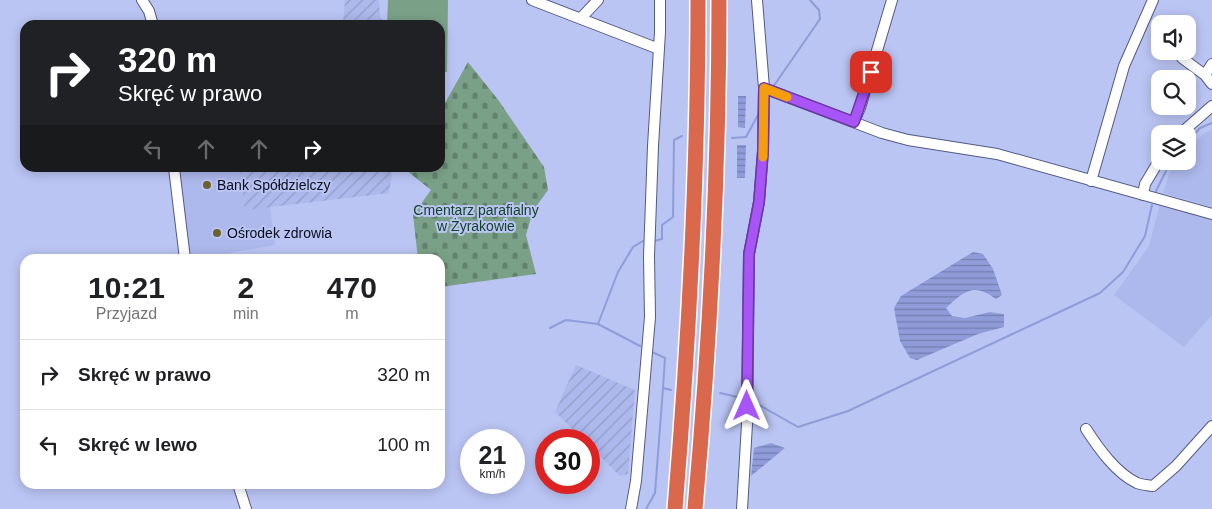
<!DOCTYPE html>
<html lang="pl">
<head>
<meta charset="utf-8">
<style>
	:root { --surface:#fff; --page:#f2f2f2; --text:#202124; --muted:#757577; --line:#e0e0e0 }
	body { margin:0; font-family:Arial,sans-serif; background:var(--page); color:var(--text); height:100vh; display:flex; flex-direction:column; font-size:19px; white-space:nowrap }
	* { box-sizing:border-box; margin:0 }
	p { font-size:16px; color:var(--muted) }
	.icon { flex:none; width:28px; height:28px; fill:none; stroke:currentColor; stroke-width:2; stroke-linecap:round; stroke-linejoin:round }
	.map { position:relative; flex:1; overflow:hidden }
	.panel { position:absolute; left:20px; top:254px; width:425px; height:235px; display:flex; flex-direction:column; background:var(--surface); border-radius:15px; box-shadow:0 2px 12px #0003 }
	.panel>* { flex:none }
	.guide { position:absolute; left:20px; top:20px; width:425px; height:152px; border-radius:15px; box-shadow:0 2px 12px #0003; background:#202124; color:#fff; overflow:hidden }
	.buttons { position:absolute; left:1151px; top:15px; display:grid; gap:10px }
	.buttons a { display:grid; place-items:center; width:45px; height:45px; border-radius:10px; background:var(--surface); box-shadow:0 2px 12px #0003; font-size:25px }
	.speed { position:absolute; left:460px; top:429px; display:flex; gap:10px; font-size:25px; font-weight:700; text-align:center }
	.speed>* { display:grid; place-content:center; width:65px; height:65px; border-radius:50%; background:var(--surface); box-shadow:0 2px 12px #0003; line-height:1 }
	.speed small { font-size:12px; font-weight:400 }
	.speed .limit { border:8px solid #d22; background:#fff; color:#111 }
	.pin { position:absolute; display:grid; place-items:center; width:42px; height:42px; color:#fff; margin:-21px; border-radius:10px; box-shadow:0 2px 8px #0006 }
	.me { position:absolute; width:55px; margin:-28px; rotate:0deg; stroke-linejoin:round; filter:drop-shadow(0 0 4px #0008) }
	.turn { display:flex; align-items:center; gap:18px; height:105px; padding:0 15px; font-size:22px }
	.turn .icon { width:65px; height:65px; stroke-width:2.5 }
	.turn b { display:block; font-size:35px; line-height:42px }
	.lanes { display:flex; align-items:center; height:48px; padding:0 15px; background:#0003; justify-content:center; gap:25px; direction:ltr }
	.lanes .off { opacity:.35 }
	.eta { display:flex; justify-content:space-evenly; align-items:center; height:85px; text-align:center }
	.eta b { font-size:30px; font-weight:600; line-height:35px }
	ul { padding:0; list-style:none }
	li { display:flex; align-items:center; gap:15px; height:70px; padding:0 15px; border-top:1px solid var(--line) }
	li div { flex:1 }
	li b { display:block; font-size:19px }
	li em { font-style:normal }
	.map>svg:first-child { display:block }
	.built { fill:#adb8ec }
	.industrial { fill:url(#industrial-furrows) }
	.cemetery { fill:url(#cemetery-stones) }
	.pitch { fill:#7aa187 }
	.water { fill:url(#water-rules) }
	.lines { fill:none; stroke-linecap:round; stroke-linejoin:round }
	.stream { stroke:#8f9cd9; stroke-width:2 }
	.minor-casing { stroke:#525a82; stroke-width:12 }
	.highway-casing { stroke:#fff; stroke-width:18 }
	.minor { stroke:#fff; stroke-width:10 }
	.highway { stroke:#d9684d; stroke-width:15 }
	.route-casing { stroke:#6d37a1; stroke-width:12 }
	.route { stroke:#a855f7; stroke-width:9 }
	.slow { stroke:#f59e0b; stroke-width:9 }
	.poi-dot { fill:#6f612e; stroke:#bbc5f4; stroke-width:2 }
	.labels { text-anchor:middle; stroke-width:4; stroke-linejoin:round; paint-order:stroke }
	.poi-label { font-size:14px; fill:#0a0d1d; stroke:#bbc5f4; text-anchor:start }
	.park-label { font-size:14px; fill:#124427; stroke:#bbc5f4 }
</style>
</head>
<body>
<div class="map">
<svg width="1212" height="509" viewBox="0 0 1212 509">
	<defs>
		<pattern id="industrial-furrows" width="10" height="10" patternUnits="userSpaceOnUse" patternTransform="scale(1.25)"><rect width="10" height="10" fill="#adb8ec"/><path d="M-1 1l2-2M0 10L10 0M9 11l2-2" fill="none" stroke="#949dca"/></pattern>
		<pattern id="cemetery-stones" width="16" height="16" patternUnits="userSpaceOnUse" patternTransform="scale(1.25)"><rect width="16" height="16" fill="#7aa187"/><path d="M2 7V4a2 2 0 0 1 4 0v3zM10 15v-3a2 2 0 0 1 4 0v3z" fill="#62826e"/></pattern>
		<pattern id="water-rules" width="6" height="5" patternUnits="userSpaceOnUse" patternTransform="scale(1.25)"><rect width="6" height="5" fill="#8f9cd9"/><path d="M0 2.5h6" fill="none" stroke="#737eaf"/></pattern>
	</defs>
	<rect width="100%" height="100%" fill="#bbc5f4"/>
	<path class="built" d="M1212,129v78l-49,-14 7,-22 6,-9 12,-1v-13l17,-15z
		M180,168h59l6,41 25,-2 5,38 -80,14 -5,-2z
		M1160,204l52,14v97l-28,32 -70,-52 35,-49z"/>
	<path class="industrial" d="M345,0h34l1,18 4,3 -2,4h-39z
		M239,168h146l7,5 -3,20 -144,17z
		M576,365l59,25 -7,84 -8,2 -31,-31v-5h-5l-29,-28z"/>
	<path class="cemetery" d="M468,62l31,39 45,66 4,23 -15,21 -7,24 10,39 -96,13v-28h-22l-5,-44 18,-25 -25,-20 3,-2h31v-56z"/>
	<path class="pitch" d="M388,0h60l-1,72h-7v-47h-53z"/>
	<path class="water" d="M738,96h8l-1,32 -7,-1z
		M737,145h9l-1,33h-8z
		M973,252l10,2 10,15 9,26 -6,4c-22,-17 -32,-8 -50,9l6,8 13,2 25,-6 14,2v13l-26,7 -61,26 -7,-2 -10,-17 -6,-33 7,-12z
		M771,443l14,5 -34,28 3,-28z"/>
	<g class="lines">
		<path class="stream" d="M773,87l47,-68 -1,-9 -9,-10
			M732,138l14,-1 13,-24
			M1188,141l12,-13 12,-5
			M1155,193l16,-32
			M654,241l8,-2v-14l11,-8 1,-77 8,-4
			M598,324l20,-52 15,-25 10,-6
			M550,328l16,-8 32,4 42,22
			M652,352l13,6 -2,30 8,2
			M720,393l22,5
			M754,402l44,25 50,-16 252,-118 23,-21 22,-36 7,-31
			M646,509l9,-16 8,-105"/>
		<g class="minor-casing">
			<path id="minor" d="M142,0l7,11 4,14
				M532,0l127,49
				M581,18l17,-18
				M1182,58l23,17
				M1212,64l-7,11 7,9
				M764,88l118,45 26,7 89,14 215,60
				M854,122l6,-14 32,-108
				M1180,134l32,-28
				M174,168l11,91
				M1091,181l33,-115 29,-66
				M1143,195l2,-11 15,-25
				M1086,429c13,20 30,44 51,54 5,2 11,2 16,3l23,-20 36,-40
				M238,484l8,25
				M631,509l5,-28 14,-164 -1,-61 4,-110 7,-114v-32
				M742,509l5,-85 2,-170 10,-52 4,-51 1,-63 -7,-88"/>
		</g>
		<g class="highway-casing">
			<path id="highway" d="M675,509c14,-169 23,-339 23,-509
				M695,509c15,-169 24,-339 24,-509"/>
		</g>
		<use href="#minor" class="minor"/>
		<use href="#highway" class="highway"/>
	</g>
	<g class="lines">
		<g class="route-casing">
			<path id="route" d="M747,406l2,-152 10,-52 4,-51 1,-63 90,34 17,-50"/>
		</g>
		<use href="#route" class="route"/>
		<path class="slow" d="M763,157l1,-69 23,9"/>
	</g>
	<g class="poi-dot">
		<circle cx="207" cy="185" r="5"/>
		<circle cx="217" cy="233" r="5"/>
	</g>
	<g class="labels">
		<g class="poi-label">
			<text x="217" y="190">Bank Spółdzielczy</text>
			<text x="227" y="238">Ośrodek zdrowia</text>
		</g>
		<g class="park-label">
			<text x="476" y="215">Cmentarz parafialny<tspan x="476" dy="16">w Żyrakowie</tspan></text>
		</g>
	</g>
</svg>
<div class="buttons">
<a><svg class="icon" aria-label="sound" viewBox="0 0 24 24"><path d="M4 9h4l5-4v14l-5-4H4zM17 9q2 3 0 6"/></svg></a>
<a><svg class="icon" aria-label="search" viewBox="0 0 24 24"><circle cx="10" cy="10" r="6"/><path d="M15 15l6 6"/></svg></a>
<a><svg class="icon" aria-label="layers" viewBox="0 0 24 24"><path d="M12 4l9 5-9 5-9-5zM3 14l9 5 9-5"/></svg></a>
</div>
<div class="speed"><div>21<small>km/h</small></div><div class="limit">30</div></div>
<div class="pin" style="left:871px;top:72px;background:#d93025"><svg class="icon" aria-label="arrive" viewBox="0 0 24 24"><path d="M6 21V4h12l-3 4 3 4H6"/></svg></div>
<svg class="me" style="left:747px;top:406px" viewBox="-20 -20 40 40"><path d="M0-17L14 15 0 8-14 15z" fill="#a855f7" stroke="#fff" stroke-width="4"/></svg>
<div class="guide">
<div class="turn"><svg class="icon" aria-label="right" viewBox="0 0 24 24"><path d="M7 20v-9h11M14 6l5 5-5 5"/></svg><div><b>320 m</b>Skręć w prawo</div></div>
<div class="lanes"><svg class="icon off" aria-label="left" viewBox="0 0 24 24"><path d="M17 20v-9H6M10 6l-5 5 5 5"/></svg><svg class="icon off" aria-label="ahead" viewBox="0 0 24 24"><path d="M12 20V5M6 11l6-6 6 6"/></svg><svg class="icon off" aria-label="ahead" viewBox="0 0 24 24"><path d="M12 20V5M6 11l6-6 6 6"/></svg><svg class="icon" aria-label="right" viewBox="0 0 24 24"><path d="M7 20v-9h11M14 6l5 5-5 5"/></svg></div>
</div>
<section class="panel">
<div class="eta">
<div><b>10:21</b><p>Przyjazd</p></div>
<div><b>2</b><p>min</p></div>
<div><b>470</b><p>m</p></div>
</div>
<ul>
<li><svg class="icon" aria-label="right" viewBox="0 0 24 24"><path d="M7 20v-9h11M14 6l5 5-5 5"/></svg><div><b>Skręć w prawo</b></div><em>320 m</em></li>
<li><svg class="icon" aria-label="left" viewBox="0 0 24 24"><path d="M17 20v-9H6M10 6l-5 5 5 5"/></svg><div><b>Skręć w lewo</b></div><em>100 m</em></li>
</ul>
</section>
</div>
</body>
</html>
